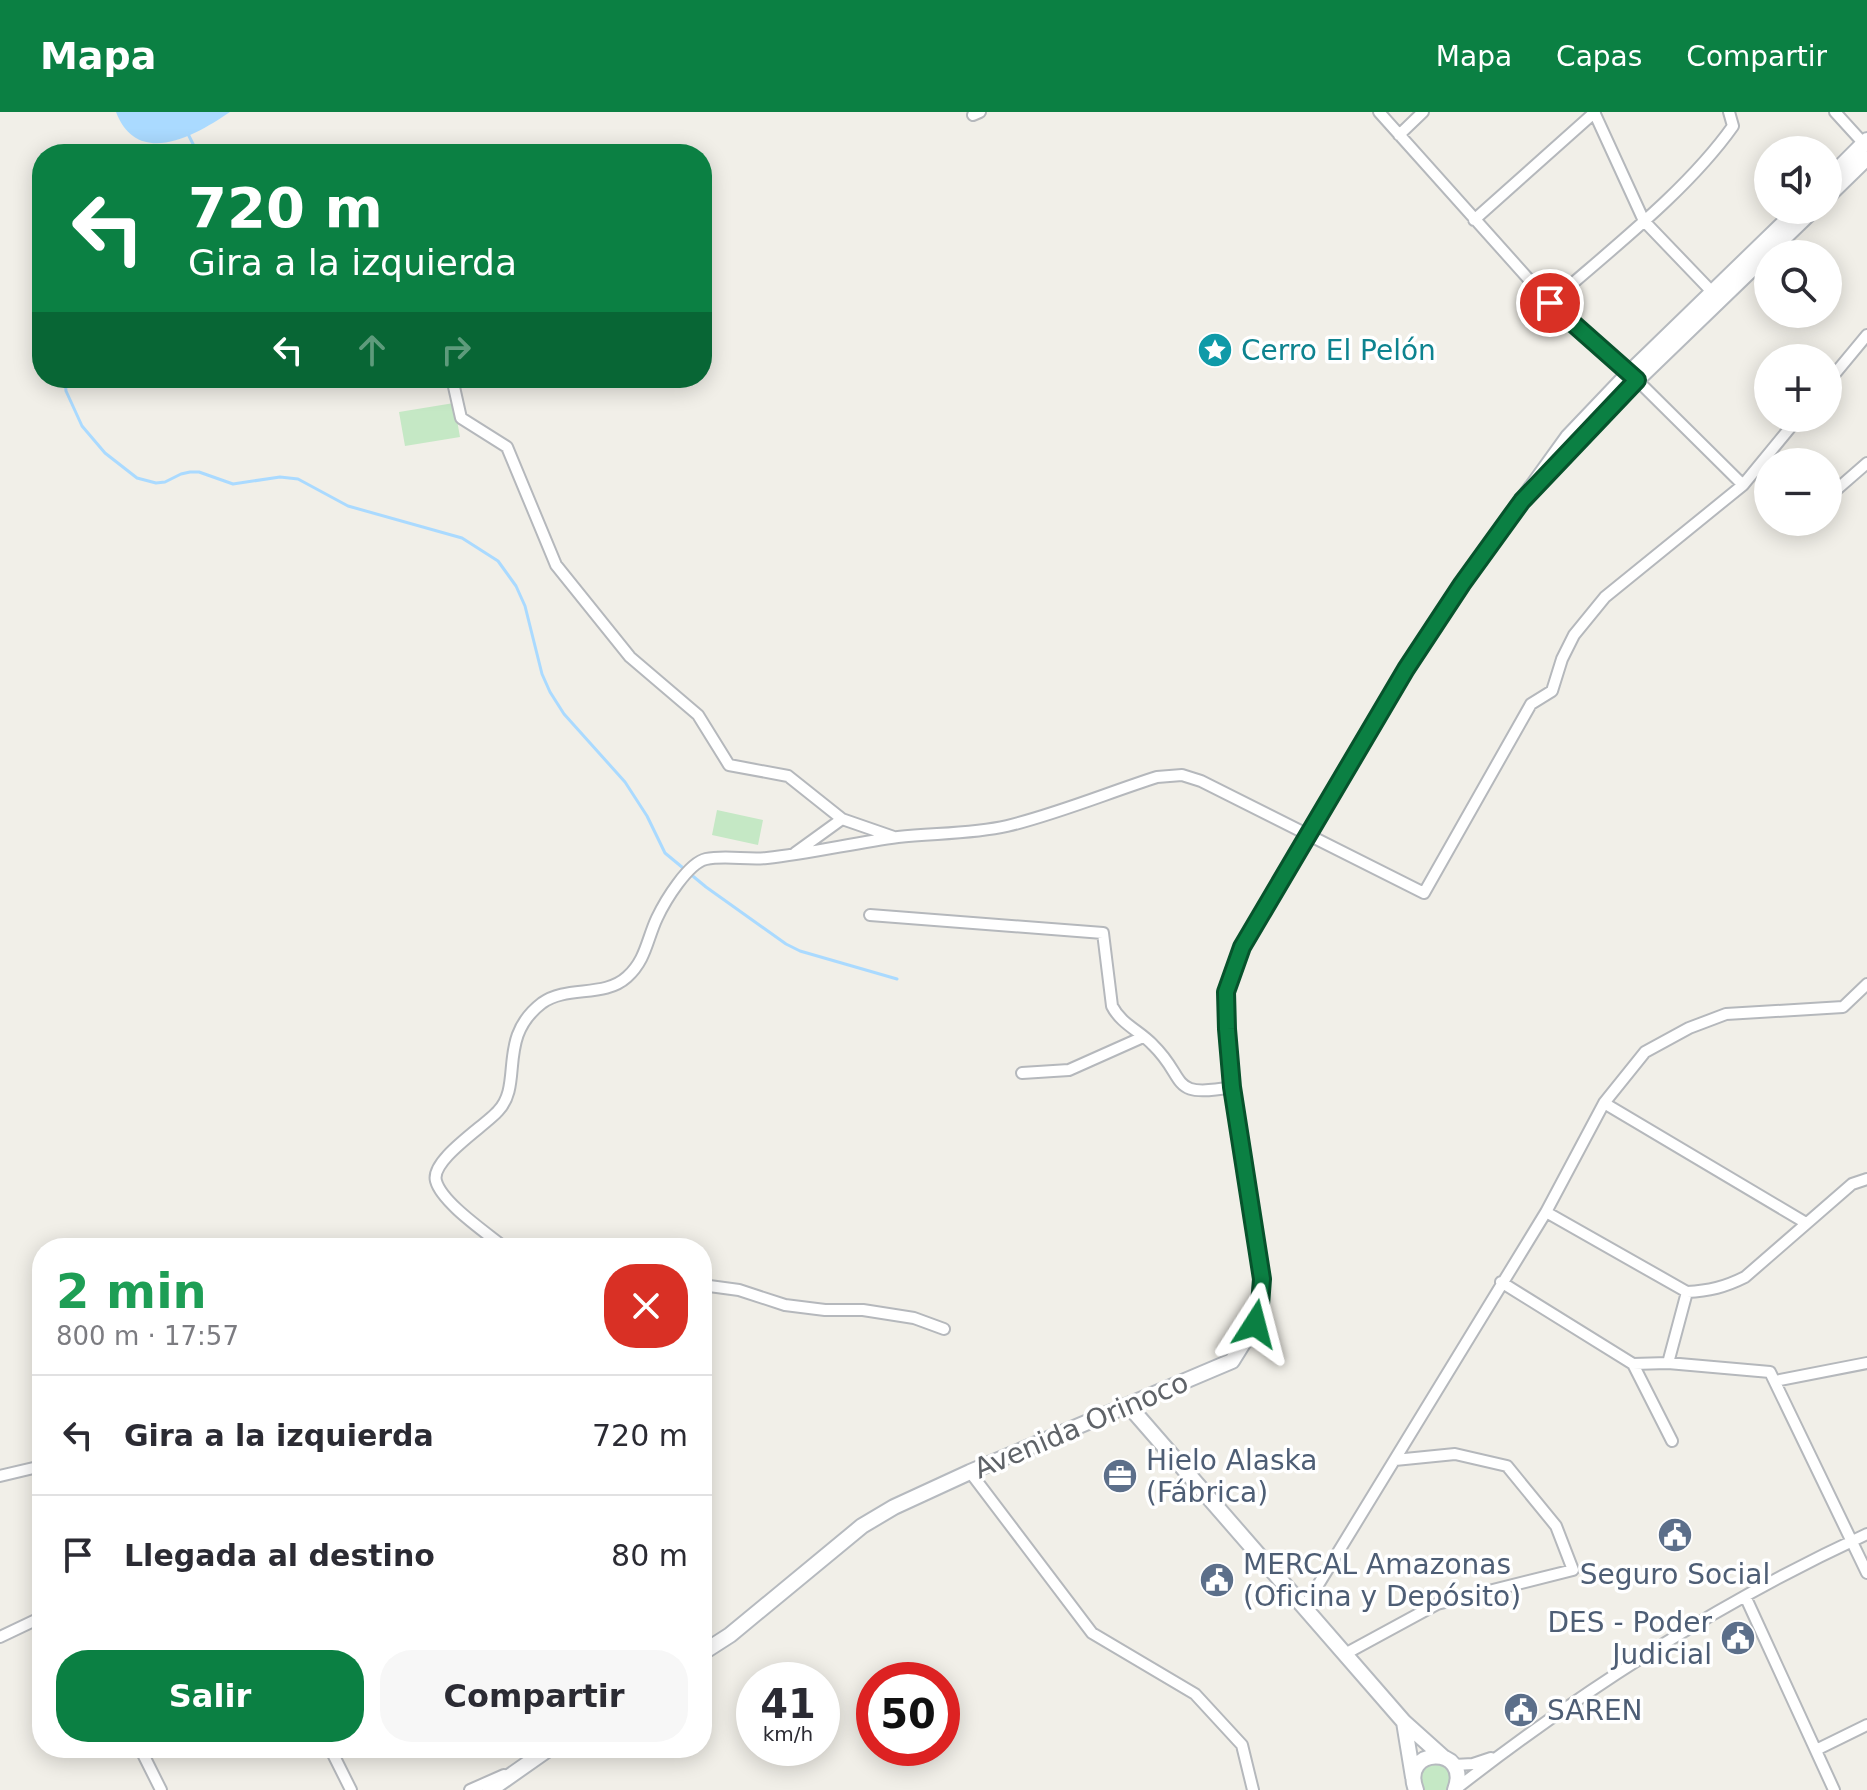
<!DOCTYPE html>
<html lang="es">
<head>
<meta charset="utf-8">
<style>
	:root { --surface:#fff; --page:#f7f7f7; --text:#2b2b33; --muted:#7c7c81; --line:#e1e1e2; --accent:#0b8043 }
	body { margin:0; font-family:"DejaVu Sans",sans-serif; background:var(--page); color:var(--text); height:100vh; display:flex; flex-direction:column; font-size:30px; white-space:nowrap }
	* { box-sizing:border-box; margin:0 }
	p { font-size:26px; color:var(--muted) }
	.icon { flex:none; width:44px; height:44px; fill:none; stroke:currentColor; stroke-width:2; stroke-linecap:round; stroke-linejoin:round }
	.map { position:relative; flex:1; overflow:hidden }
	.details { position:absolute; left:32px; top:1126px; width:680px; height:520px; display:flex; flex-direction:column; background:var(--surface); border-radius:32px; box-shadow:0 4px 20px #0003 }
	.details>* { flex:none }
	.guide { position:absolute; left:32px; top:32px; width:680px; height:244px; border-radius:32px; box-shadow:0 4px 20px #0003; background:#0b8043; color:#fff; overflow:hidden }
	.buttons { position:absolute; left:1754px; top:24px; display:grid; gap:16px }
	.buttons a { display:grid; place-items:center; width:88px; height:88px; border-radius:50%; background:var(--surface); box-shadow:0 4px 20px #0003; font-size:40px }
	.speed { position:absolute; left:736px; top:1550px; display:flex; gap:16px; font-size:40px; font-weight:700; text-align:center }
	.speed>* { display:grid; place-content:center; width:104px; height:104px; border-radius:50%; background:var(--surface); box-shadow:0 4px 20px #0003; line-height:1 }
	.speed small { font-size:20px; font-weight:400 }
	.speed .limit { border:12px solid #d22; background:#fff; color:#111 }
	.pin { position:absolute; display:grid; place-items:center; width:68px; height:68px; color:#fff; margin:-34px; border:4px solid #fff; border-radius:50%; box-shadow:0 2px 8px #0007 }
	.me { position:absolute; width:88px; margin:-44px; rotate:9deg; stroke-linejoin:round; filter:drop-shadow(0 0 6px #0008) }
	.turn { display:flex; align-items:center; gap:28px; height:168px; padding:0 24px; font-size:36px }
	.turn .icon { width:104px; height:104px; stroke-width:2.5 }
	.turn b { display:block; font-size:56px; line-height:68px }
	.lanes { display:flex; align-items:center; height:76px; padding:0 24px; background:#0003; justify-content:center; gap:40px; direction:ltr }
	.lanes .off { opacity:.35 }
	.round { display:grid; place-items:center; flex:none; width:84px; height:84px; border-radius:32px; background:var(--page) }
	.overview { display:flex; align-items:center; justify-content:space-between; height:136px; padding:0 24px }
	h1 { font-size:48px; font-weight:700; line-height:60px; color:#1e9e55 }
	.primary-button { display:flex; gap:16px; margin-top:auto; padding:16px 24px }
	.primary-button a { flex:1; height:92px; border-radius:32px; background:var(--accent); color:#fff; font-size:32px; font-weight:700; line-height:92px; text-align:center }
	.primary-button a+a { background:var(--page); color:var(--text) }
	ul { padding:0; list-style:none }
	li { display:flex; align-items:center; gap:24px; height:120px; padding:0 24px; border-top:2px solid var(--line) }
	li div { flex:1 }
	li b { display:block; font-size:30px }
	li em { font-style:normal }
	header { display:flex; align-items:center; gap:48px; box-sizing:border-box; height:112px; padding:0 40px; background:var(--accent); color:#fff }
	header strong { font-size:38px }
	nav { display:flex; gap:44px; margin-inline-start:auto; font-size:28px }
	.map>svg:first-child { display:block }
	.green { fill:#c5e8c5 }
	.water { fill:#aadaff }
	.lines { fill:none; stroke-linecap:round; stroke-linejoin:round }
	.stream { stroke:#aadaff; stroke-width:3 }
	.street-casing { stroke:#b5b8bc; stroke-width:14 }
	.secondary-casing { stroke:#b6babf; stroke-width:18 }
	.street { stroke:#fff; stroke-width:10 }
	.secondary { stroke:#fff; stroke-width:14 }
	.route-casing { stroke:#07532c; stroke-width:20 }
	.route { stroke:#0b8043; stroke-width:14 }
	.labels { text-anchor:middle; stroke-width:7; stroke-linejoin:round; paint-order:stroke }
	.culture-label { font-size:28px; fill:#0d838f; stroke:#fff; text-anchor:start }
	.street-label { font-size:28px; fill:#5f6368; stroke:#fff }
	.service-label { font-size:28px; fill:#4e5e75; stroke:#fff; text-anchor:start }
</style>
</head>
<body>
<header>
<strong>Mapa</strong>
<nav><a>Mapa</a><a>Capas</a><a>Compartir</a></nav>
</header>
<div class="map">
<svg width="1867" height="1678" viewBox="0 0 1867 1678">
	<rect width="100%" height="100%" fill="#f1efe8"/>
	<path class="green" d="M454,291l6,34 -55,9 -6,-34z
		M717,698l46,10 -5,25 -46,-10z
		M1435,1649l16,8 -2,21h-24c-6,-7 -4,-13 -2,-21z"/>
	<path class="water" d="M116,0h114c-34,23 -92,57 -114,0z"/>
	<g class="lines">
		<path class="stream" d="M187,20l11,22
			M65,266l1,13 16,35 23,27 32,25 19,5 9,-1 16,-8 9,-2h9l34,12 47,-7 18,2 50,27 114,32 36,23 18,25 9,20 17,68 8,18 14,22 61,68 22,34 18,37 41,34 80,57 14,7 97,28"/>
		<g class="street-casing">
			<path id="street" d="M1379,0l171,191 87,77 106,105
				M1594,0l50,109 72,75
				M1835,0l31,34
				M973,3l7,-3
				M1399,23l24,-23
				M1474,108l121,-108
				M1550,191c60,-53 137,-112 183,-177l-4,-14
				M452,266l9,40 46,29 49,118 74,92 68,58 31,50 59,11 54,43 52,18
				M1828,270l39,-47
				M1828,385l39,-34
				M795,741l47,-34
				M870,803l233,18 9,73c9,18 28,25 41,39 35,34 15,54 79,42
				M1022,961l47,-3 74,-33
				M1604,991l202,120
				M1546,1100l141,80c22,-1 38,-5 58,-15l107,-93 15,-5
				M505,1136c-18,-15 -63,-45 -69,-67 -6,-21 49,-55 62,-70 26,-27 -2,-73 44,-108 25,-18 62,-5 85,-26 19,-17 20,-38 30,-59 8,-17 31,-55 49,-59 19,-4 41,1 61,-1 44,-5 87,-15 131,-21 36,-4 74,-3 109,-11 50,-12 100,-33 150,-49l25,-2 19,6 223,112 107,-189 21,-13 10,-32 12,-24 31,-38 138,-112 55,-67
				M1501,1170l132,82 35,-1 102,9 97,201
				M702,1173l37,5 46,15 40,5h38l51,8 30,11
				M1668,1251l19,-71
				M1633,1252l39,77
				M1775,1269l92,-18
				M970,1360l122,161 103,61 47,51 11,45
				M0,1364l42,-10
				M1745,1484l89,194
				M1304,1496l242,-396 58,-109 41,-51 44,-24 37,-14 117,-7 24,-23
				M0,1525l42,-20
				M1345,1542l92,-50 136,-34 -17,-44 -49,-60 -52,-12 -60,6
				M140,1636l21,42
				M330,1636l21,42
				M1816,1638l51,-25
				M1454,1653l19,-1 18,-6
				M470,1678l34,-15
				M1459,1678l-2,-2c126,-98 265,-187 410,-254"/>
		</g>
		<g class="secondary-casing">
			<path id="secondary" d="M1828,67l39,-39
				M1828,84l39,-38
				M1563,344l74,-76 176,-170
				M1129,1294l275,316 39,35
				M702,1541l28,-18 132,-109 32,-19 76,-35 262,-111 23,-37 7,-45 -30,-192 -5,-58 -1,-37 16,-45 164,-278 56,-85 106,-147 60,-63 169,-164
				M1404,1610l9,55
				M490,1678l60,-42
				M1416,1678c-17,-44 56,-45 39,0"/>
		</g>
		<use href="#street" class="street"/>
		<use href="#secondary" class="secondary"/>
	</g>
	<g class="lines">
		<g class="route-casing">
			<path id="route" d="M1255,1212l5,-19 2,-26 -30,-192 -5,-58 -1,-37 16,-45 164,-278 56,-85 60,-83 115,-121 -87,-77"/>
		</g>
		<use href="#route" class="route"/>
	</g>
	<defs>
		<g id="sight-disc" transform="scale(1.8)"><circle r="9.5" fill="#0f9aa8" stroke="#fff"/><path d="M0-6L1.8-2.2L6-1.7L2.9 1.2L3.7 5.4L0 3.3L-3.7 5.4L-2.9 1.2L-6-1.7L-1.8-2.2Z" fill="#fff"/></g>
		<g id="office-disc" transform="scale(1.8)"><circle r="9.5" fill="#5c6f8a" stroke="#fff"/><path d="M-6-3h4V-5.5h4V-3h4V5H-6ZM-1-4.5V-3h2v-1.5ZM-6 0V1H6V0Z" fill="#fff"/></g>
		<g id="civic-disc" transform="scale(1.8)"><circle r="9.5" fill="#5c6f8a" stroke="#fff"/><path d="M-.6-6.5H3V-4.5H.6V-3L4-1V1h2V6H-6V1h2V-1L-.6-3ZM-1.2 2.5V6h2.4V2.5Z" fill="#fff"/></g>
	</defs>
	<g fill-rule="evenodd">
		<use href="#sight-disc" x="1215" y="238"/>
		<use href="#office-disc" x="1120" y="1364"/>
		<use href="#civic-disc" x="1675" y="1423"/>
		<use href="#civic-disc" x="1217" y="1468"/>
		<use href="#civic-disc" x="1738" y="1526"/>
		<use href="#civic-disc" x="1521" y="1598"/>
	</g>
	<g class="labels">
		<g class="culture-label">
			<text x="1241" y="248">Cerro El Pelón</text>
		</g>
		<g class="street-label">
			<text transform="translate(1081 1313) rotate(-23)" y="10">Avenida Orinoco</text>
		</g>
		<g class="service-label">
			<text x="1146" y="1358">Hielo Alaska<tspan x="1146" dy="32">(Fábrica)</tspan></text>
			<text x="1243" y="1462">MERCAL Amazonas<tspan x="1243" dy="32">(Oficina y Depósito)</tspan></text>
			<text x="1675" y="1472" text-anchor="middle">Seguro Social</text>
			<text x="1712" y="1520" text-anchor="end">DES - Poder<tspan x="1712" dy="32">Judicial</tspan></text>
			<text x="1547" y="1608">SAREN</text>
		</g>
	</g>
</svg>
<div class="buttons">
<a><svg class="icon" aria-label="sound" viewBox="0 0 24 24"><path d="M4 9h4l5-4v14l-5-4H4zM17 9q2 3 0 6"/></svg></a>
<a><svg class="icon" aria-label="search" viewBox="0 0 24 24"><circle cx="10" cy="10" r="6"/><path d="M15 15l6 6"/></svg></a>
<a>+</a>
<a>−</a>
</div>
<div class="speed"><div>41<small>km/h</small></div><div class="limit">50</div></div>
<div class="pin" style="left:1550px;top:191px;background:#d93025"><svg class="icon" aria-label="arrive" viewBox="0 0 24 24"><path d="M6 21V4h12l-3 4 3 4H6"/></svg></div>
<svg class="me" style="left:1255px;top:1212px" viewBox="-20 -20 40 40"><path d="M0-17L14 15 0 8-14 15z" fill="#0b8043" stroke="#fff" stroke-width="4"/></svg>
<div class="guide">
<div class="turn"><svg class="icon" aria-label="left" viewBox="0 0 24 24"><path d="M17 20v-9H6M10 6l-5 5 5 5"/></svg><div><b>720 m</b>Gira a la izquierda</div></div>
<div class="lanes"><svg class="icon" aria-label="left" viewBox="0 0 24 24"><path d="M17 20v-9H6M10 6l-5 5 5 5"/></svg><svg class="icon off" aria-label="ahead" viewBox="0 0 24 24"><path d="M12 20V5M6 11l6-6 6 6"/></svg><svg class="icon off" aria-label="right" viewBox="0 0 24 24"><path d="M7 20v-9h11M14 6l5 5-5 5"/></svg></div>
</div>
<section class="details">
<div class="overview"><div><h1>2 min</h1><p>800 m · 17:57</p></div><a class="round" style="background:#d93025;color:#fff"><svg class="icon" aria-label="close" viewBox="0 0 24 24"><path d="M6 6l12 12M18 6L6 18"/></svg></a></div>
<ul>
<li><svg class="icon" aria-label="left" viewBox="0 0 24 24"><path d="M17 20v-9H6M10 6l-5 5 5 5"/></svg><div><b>Gira a la izquierda</b></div><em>720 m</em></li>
<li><svg class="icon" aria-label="arrive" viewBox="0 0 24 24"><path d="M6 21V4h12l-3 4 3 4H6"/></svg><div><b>Llegada al destino</b></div><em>80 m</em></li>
</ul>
<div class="primary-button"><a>Salir</a><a>Compartir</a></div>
</section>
</div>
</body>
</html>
